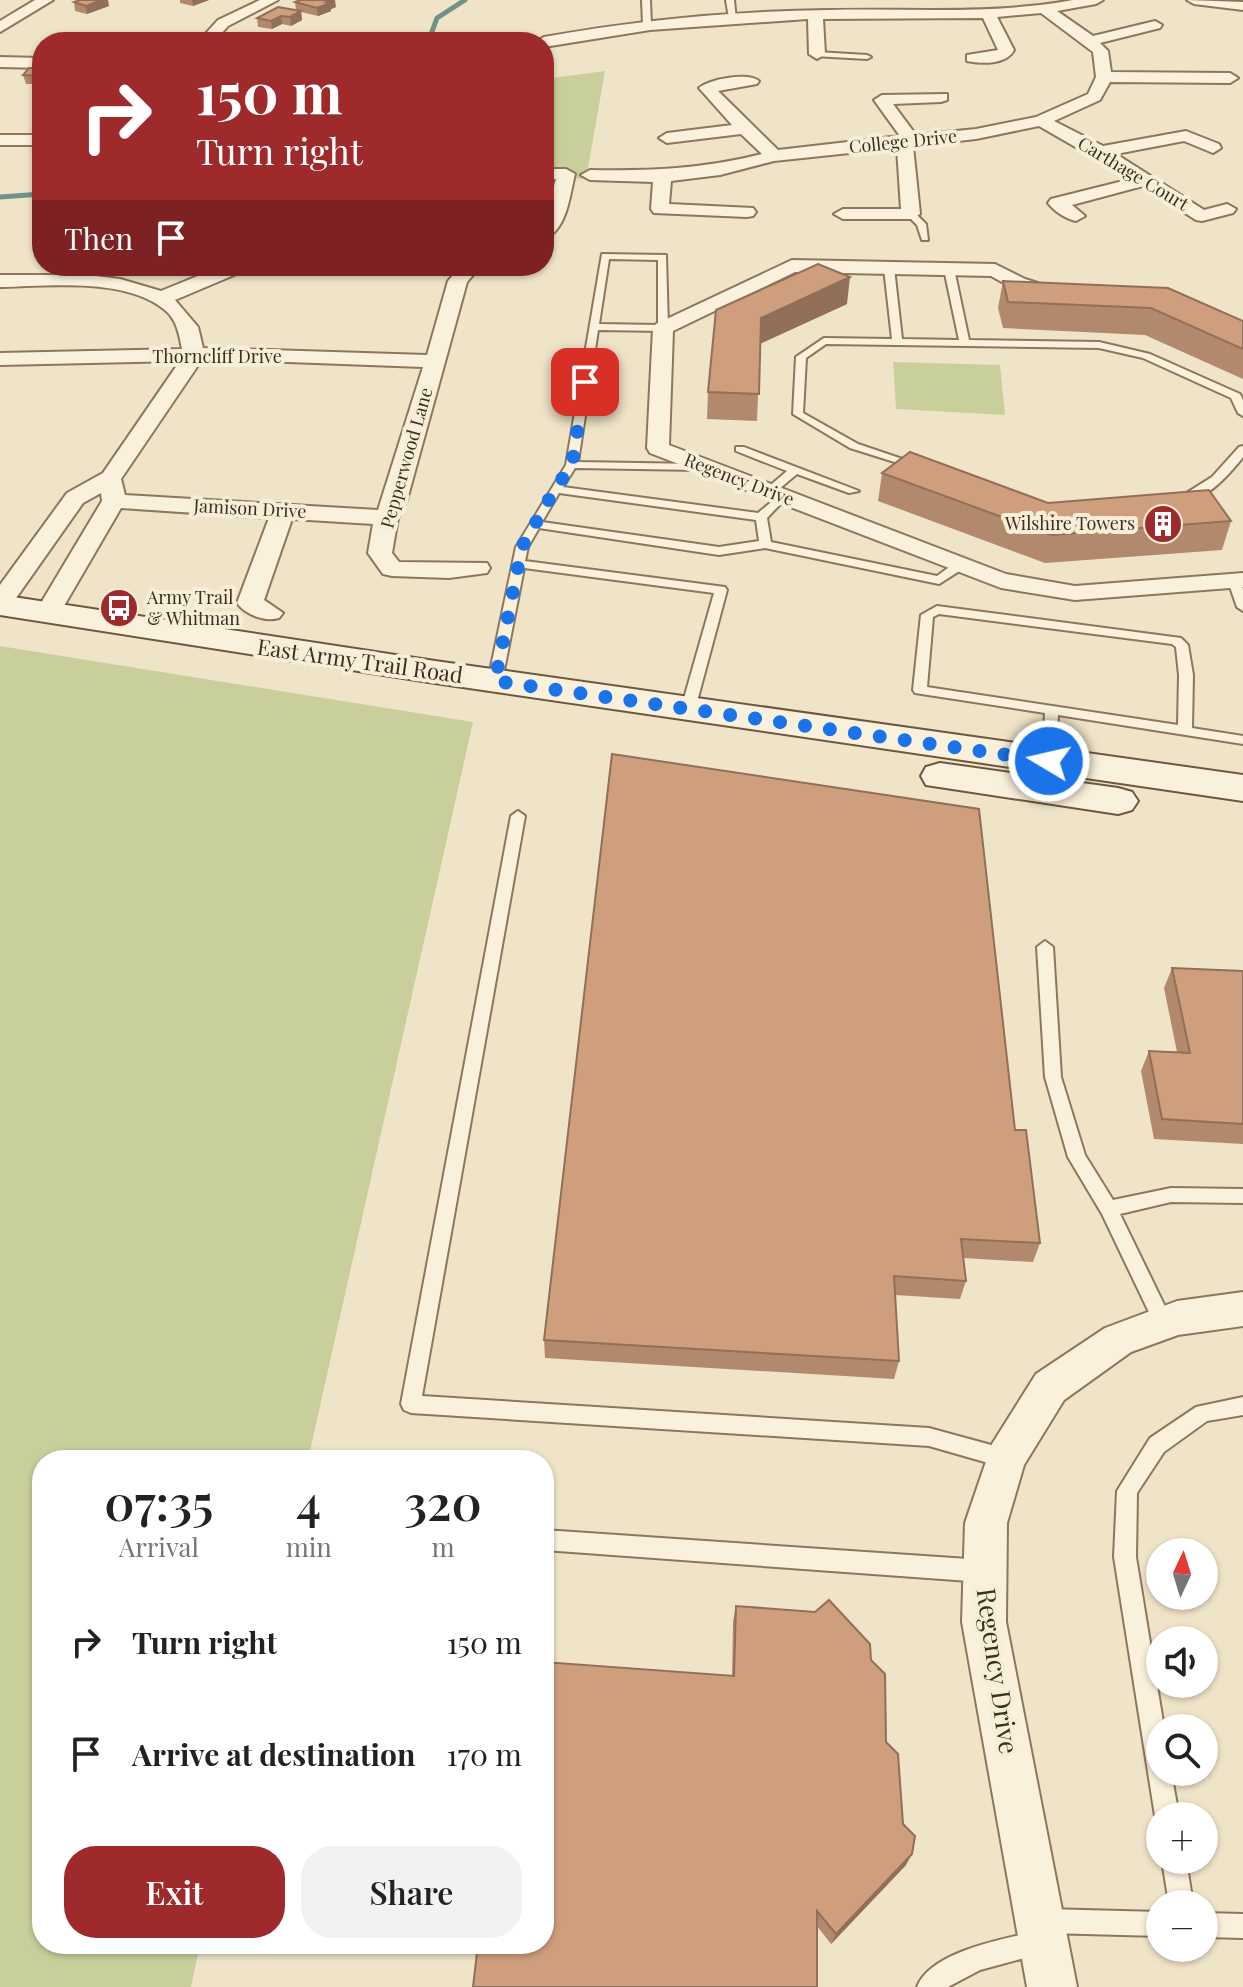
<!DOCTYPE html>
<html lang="en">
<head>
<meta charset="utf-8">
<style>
	:root { --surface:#fff; --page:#f2f2f2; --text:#222; --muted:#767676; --accent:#9e2a2b }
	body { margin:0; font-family:"Playfair Display",serif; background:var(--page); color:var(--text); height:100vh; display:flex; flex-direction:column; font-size:30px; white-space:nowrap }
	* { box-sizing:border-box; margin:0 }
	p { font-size:26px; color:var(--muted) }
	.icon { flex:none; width:44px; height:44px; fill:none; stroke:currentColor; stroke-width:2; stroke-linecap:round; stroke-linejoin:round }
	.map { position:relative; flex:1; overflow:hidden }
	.panel { position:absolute; left:32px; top:1450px; width:522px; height:504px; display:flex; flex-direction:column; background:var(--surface); border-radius:32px; box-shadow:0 2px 6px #0004 }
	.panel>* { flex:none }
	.hud { position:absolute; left:32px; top:32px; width:522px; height:244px; border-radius:32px; box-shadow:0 2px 6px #0004; background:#9e2a2b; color:#fff; overflow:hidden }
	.needle { width:52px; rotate:4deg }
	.fabs { position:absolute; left:1146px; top:1538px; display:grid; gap:16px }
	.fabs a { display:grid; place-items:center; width:72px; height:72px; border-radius:50%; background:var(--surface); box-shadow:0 2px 6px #0004; font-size:40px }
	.pin { position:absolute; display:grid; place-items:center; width:68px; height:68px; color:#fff; margin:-34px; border-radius:16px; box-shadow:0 4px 12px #0006 }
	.me { position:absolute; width:88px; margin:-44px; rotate:279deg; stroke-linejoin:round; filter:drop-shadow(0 0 6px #0008) }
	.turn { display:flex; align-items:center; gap:28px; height:168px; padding:0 32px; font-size:36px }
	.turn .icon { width:104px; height:104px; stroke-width:2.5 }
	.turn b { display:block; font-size:56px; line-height:68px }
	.then { display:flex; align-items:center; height:76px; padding:0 32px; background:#0003; gap:16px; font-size:30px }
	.eta { display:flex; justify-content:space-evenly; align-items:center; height:136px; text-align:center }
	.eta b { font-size:48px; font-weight:600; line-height:56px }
	.primary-button { display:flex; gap:16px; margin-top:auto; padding:16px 32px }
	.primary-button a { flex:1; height:92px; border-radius:32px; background:var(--accent); color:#fff; font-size:32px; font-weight:600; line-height:92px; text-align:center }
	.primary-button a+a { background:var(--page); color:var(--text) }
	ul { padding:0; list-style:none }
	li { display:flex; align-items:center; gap:24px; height:112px; padding:0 32px }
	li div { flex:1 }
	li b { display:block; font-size:30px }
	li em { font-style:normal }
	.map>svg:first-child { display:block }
	.green { fill:#c9cf9b }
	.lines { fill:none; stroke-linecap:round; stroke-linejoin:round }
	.stream { stroke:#6f938a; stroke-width:5 }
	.service-casing { stroke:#8d765c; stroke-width:4 }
	.minor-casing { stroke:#8d765c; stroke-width:4 }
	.secondary-casing { stroke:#6f573f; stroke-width:4 }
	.service { fill:#faf1dc; fill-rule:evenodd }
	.minor { fill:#faf1dc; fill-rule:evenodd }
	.secondary { fill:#faf1dc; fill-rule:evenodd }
	.wall { fill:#b2896c }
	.shaded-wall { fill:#916f58 }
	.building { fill:#cf9f7d; stroke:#916f58; stroke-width:2 }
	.route { stroke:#1a73e8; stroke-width:14; stroke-dasharray:0 25.2 }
	.labels { text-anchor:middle; stroke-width:8; stroke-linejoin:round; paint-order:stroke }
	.far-street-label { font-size:18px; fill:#3d2e20; stroke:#f7eed8 }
	.far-poi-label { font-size:18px; fill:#3d2e20; stroke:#f7eed8; text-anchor:end }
	.street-label { font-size:22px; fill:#3d2e20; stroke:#f7eed8 }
	.near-street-label { font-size:26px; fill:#3d2e20; stroke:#f7eed8 }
</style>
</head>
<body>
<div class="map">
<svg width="1243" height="1987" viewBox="0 0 1243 1987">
	<rect width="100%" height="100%" fill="#f0e4c8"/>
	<path class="green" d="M605,71l-19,108 -42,-2v-98z
		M893,362l107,3 5,50 -109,-6z
		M0,646l473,76 -165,738h-266v484h158l-9,43h-191z"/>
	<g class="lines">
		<path class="stream" d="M433,42l-3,-5 7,-19 28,-18
			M0,197l42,-3"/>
		<g class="service-casing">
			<path id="service" d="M642,0h8l1,25 -4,2 -4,-2z
				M726,0h8l2,20 -7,-2z
				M817,52l50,3 4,2 -4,2 -53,-3z
				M908,212h6l12,12 2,16h-6l-5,-15 -9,-9z
				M602,254l64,1 2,73 -5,3 -65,-1 -20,132 121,2 6,3 -6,3 -124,-2 -12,19 195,26 24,-20 6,3 -21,22 4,24 166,34 19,-14h8v6l-25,16 -174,-36 -46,7 -180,-27 -11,19 -3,14 200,26 2,3 -32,119 -7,4 -7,-4 33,-116 -190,-25 -22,113 -7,4 -5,-1 -2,-3 28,-134 50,-82zM609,259l49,1v65l-59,-1zM559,493l197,27 3,21 -40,6 -177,-25z
				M889,265l5,3 8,71 57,1 -15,-71 5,-3 5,3 15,71 130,2 51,12 90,40 3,6v16l-5,-3 -7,-15 -88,-40 -44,-10 -273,-4 -20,14 -3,55 55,31 68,23 -6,3 -70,-22 -57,-34 3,-57 28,-19 68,1 -8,-71z
				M1243,446v11c-14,18 -41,48 -66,46v-4l35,-22 27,-30z
				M736,447h8l115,44 -10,2 -52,-19 -24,20h-8v-4l22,-19 -51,-20z
				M1234,577l4,1 5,11v22l-6,-4 -9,-26z
				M937,606l244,32 7,7 5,30 -1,53 51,8v8l-185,-29 -2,46 -2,3h-10l-2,-3 3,-48 -130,-20 -2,-3 8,-75zM939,614l233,30 4,3 3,28 -1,50 -251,-38 6,-70z
				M518,811l7,5 -103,580 507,32 84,23 3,7 -3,7 -7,3 -77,-22 -518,-33 -7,-3 -3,-6 110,-588z
				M1045,941l8,6 8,130 24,78 28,45 58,-12 72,1v14l-72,-1 -51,12 53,109 -2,6 -7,2 -7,-2 -55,-115 -34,-57 -23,-80 -8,-130z
				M1243,1397v18l-36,6 -43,31 -27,41 -1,64 28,171h-4v44h11l8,44h-19v9l-5,-9 -41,-259 3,-66 33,-53 46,-31z
				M544,1530l439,30 7,4 4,7 -4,7 -7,4 -439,-32z
				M1162,1860h24l7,44h-24z
				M1046,1909l114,3v24l-114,-3 -9,-3 -3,-9 3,-9z
				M1204,1913l39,1v24l-39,-1z
				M1038,1931l9,3 3,9 -3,9 -67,18 -32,17h-31c14,-36 87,-48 121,-56z"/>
		</g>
		<g class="minor-casing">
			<path id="minor" d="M35,0h18l-53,32v-11z
				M260,0h18l-50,26 -14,16h-16l20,-22z
				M1073,0h30l-7,4 -39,7 36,25 62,-15 7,4 -2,3 -60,15 8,8 3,21 119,1 8,5 -8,5 -120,-1 -10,18 -46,21 49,25 83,-15 33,13 2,4 -8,5 -29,-12 -68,13 88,56 23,-6 9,5 -3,4 -31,8 -6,-1 -53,-34 -71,19 13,11 -9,5c-10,-2 -22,-10 -28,-18l3,-4 80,-20 -92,-53 -63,13 -63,7 7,68 -9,5h-68l-9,-5 9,-5h58l-4,-61 -123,13 -54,14 -49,6 -2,23 84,4 3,4 -3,4 -6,1 -93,-4 -3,-4 2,-27 -63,-2 -9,-5 9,-5c62,1 112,-1 172,-16l-21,-20 -74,9 -8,-5 8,-5 65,-8 -33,-37c11,-9 49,-16 60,-7l-2,3 -39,7 60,59 122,-14 -26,-36 8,-5 65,-1v6l-6,2 -48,2 23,31 60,-6 60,-12 52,-23 8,-17 -3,-25 -52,-39 -44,4 17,33c-8,15 -32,14 -47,11v-6l31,-5 -15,-32 -160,1 2,35 -8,5 -8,-5 -1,-35 -158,11 -106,17v-5h-8l8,-5c94,-17 190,-26 285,-27 82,-2 164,5 244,-10z
				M1187,0l56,2v8l-49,-6z
				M0,57l42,1v10l-42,-1z
				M0,135h42v10h-42z
				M544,169h22l9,5c-5,19 -8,58 -31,64v-18l12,-41h-12z
				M792,260l203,4 30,15 38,12 3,4 -3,4c-22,6 -54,-13 -72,-23l-196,-4 -122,59 -4,114 337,129 69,12 168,-13v14l-168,13 -74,-12 -351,-135 -3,-5 6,-120 3,-4z
				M222,266h27l-3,4 -71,30 23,27 5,21 224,7 21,-74 13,-15h20l-14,16 -60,218 -9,18 -6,35 7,9 88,1 3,5 -3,5 -38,5 -57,-2 -9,-2 -15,-21 5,-29 -81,-5 -28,81 19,13 -4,5c-14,4 -33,-3 -42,-15l32,-85 -148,-10 -64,110h-18l-4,-5 67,-112 -1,-8 -18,10 -74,105 -9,3v-26l67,-92 36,-20 77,-112 -180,4v-12l182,-4c-3,-15 -5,-29 -17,-39 -39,-33 -118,-24 -165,-23v-12h88l32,4 41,12zM230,360l193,7 -45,143 -253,-15 -4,-16 80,-118z
				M1243,1292v34l-65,9 -47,17 -67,48 -40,65 -17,58 -1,99 71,365h-50l-65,-365 3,-99 27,-79 44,-70 69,-46 72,-27z"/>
		</g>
		<g class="secondary-casing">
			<path id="secondary" d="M0,595l435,66 808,114v26l-808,-118 -435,-68z
				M940,763l178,25 14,4 6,9 -6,9 -14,4 -192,-29 -5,-9 5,-9z"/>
		</g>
		<use href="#service" class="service"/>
		<use href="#minor" class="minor"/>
		<use href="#secondary" class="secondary"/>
	</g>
	<path class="wall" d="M180,0h29l-16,6 -13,-3z
		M74,2l35,4 -22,8 -12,-3z
		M295,2l41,5 -5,2v2l-13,5 -17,-4 1,8 -11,6 -9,-2 -10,5 -14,-2 -1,-9 39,-8z
		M42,68v16h-16l-3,-9z
		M1003,281l240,40v58l-98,-44 -142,-7 -5,-20z
		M847,304l-87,40 -3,77 -50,-2 1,-27 8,-82z
		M882,473l166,30 183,18 -9,29 -177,13 -167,-62z
		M1172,968l71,3v173l-89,-5 -13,-68 8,-20 28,1 -13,-64z
		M1015,1130l25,113 -7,19 -70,-4 3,23 -6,18 -65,-4 4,66 -5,18 -349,-21 -1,-18z
		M736,1606l135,54 35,205 -75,79 -14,-18 -85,-250 1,-55z"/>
	<path class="shaded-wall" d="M102,0h6l1,6 -22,8 -1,-8z
		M192,0h17l-16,6z
		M331,0h4l1,7 -5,2v2l-13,5 -1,-8z
		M301,11l1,9 -11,6 -1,-9z
		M281,16l1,8 -10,5 -1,-8z
		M850,277l-3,27 -88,40 2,-26z
		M912,1854l-6,11 -75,79 5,-10z"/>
	<path class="building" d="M80,0h22l-16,6 -12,-4z
		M300,0h31l-5,2 4,1 -13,5 -22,-6z
		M278,7l23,4 -11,6 -9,-1 -10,5 -14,-3z
		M29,68h13v8l-19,-1z
		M818,264l32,13 -89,41 -2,76 -51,-2 8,-82z
		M1003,281l165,7 75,33v28l-92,-41 -143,-6z
		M910,452l138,51 161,-13 22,31 -180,14 -169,-62z
		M612,754l367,55 36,321h11l14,113 -79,-4 5,42 -72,-5 5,85 -355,-21z
		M1172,968l71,3v153l-81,-5 -13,-68 41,2z
		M829,1600l41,44 1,16 14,14 1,68 12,12 5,70 12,12 -3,18 -76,80 -19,-23v76h-344l5,-43h66v-282l190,14 2,-70 79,6z"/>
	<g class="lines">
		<path class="route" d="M585,382l-13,83 -17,24 -33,58 -27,134 554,80"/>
	</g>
	<defs>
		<g id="building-disc" transform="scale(2)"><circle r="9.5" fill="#9e2a2b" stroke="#f7eed8"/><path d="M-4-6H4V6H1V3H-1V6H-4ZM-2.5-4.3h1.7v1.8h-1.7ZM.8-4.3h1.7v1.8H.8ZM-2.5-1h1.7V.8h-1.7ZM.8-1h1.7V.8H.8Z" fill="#fff"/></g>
		<g id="bus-disc" transform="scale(2)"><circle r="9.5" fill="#9e2a2b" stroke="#f7eed8"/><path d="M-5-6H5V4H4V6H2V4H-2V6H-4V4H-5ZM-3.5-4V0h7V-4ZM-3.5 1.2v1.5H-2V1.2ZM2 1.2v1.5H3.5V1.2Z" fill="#fff"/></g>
	</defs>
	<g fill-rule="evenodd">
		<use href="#building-disc" x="1163" y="524"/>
		<use href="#bus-disc" x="119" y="608"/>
	</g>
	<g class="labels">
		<g class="far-street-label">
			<text transform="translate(903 142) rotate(-6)" y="6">College Drive</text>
			<text transform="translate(1133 174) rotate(31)" y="6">Carthage Court</text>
			<text x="217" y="363">Thorncliff Drive</text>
			<text transform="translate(407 458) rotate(-74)" y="6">Pepperwood Lane</text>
			<text transform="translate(739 480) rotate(21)" y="6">Regency Drive</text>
			<text transform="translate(250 509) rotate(3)" y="6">Jamison Drive</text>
		</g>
		<g class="far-poi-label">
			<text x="1135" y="530">Wilshire Towers</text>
			<text x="147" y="604" text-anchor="start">Army Trail<tspan x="147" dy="21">&amp; Whitman</tspan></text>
		</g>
		<g class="street-label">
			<text transform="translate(360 661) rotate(8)" y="8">East Army Trail Road</text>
		</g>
		<g class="near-street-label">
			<text transform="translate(997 1671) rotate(82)" y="9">Regency Drive</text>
		</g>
	</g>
</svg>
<div class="fabs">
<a><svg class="needle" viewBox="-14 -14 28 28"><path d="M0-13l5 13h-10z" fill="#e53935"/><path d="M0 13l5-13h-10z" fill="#767676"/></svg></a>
<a><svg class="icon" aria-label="sound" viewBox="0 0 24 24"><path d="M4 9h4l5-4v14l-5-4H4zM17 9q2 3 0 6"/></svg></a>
<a><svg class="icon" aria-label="search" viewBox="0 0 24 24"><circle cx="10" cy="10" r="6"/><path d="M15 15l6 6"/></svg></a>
<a>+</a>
<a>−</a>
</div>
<div class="pin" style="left:585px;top:382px;background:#d93025"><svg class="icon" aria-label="arrive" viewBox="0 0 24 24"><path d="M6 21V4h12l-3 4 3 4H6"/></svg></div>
<svg class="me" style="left:1049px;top:761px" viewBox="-20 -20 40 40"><circle r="17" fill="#1a73e8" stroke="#fff" stroke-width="3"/><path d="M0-11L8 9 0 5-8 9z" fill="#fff"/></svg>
<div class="hud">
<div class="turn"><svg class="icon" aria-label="right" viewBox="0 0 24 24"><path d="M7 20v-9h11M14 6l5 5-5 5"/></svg><div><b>150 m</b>Turn right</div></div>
<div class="then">Then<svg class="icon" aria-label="arrive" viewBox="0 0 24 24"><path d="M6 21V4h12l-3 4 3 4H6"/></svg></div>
</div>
<section class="panel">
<div class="eta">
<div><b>07:35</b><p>Arrival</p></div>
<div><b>4</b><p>min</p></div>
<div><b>320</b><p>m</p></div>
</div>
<ul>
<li><svg class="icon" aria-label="right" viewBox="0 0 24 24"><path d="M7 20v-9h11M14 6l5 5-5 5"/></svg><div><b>Turn right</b></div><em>150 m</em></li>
<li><svg class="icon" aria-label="arrive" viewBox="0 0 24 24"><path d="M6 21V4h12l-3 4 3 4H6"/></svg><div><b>Arrive at destination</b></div><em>170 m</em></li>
</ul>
<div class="primary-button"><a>Exit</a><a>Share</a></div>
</section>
</div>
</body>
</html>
